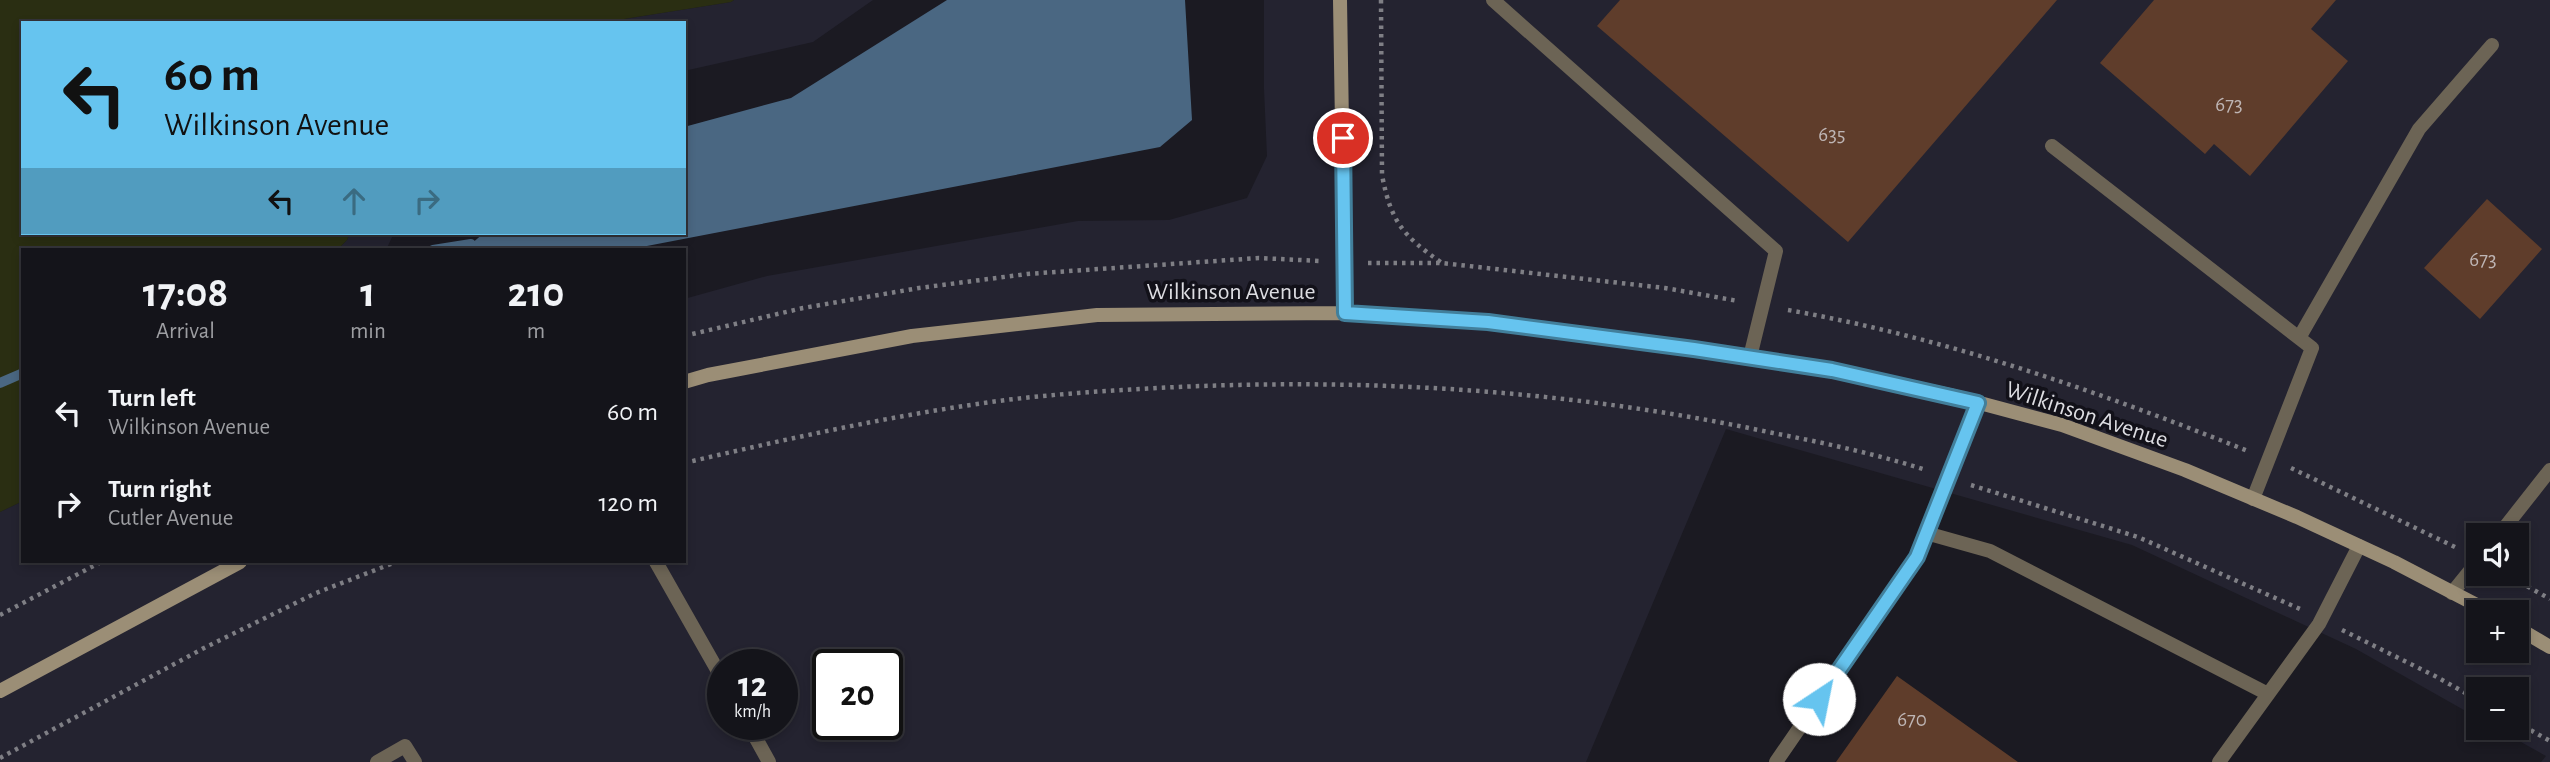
<!DOCTYPE html>
<html lang="en">
<head>
<meta charset="utf-8">
<style>
	:root { --surface:#14141a; --page:#212127; --text:#f1f3f6; --muted:#9d9ea2; --line:#333339 }
	body { margin:0; font-family:"Alegreya Sans",sans-serif; background:var(--page); color:var(--text); height:100vh; display:flex; flex-direction:column; font-size:26px; white-space:nowrap }
	* { box-sizing:border-box; margin:0 }
	p { font-size:23px; color:var(--muted) }
	.icon { flex:none; width:38px; height:38px; fill:none; stroke:currentColor; stroke-width:2; stroke-linecap:round; stroke-linejoin:round }
	.map { position:relative; flex:1; overflow:hidden }
	.side { position:absolute; left:21px; top:248px; width:665px; height:315px; display:flex; flex-direction:column; background:var(--surface); border-radius:0px; box-shadow:0 4px 10px #0003,0 0 0 2px var(--line) }
	.side>* { flex:none }
	.hud { position:absolute; left:21px; top:21px; width:665px; height:214px; border-radius:0px; box-shadow:0 4px 10px #0003,0 0 0 2px var(--line); background:#66c4ef; color:#111; overflow:hidden }
	.fabs { position:absolute; left:2466px; top:523px; display:grid; gap:14px }
	.fabs a { display:grid; place-items:center; width:63px; height:63px; border-radius:0px; background:var(--surface); box-shadow:0 4px 10px #0003,0 0 0 2px var(--line); font-size:35px }
	.speed { position:absolute; left:707px; top:649px; display:flex; gap:14px; font-size:35px; font-weight:700; text-align:center }
	.speed>* { display:grid; place-content:center; width:91px; height:91px; border-radius:50%; background:var(--surface); box-shadow:0 4px 10px #0003,0 0 0 2px var(--line); line-height:1 }
	.speed small { font-size:18px; font-weight:400 }
	.speed .limit { border:4px solid #111; border-radius:10px; background:#fff; color:#111 }
	.pin { position:absolute; display:grid; place-items:center; width:60px; height:60px; color:#fff; margin:-30px; border:4px solid #fff; border-radius:50%; box-shadow:0 2px 7px #0007 }
	.me { position:absolute; width:77px; margin:-38px; rotate:34deg; stroke-linejoin:round; filter:drop-shadow(0 0 5px #0008) }
	.turn { display:flex; align-items:center; gap:24px; height:147px; padding:0 28px; font-size:32px }
	.turn .icon { width:91px; height:91px; stroke-width:2.5 }
	.turn b { display:block; font-size:49px; line-height:60px }
	.lanes { display:flex; align-items:center; height:66px; padding:0 28px; background:#0003; justify-content:center; gap:35px; direction:ltr }
	.lanes .off { opacity:.35 }
	.eta { display:flex; justify-content:space-evenly; align-items:center; height:119px; text-align:center }
	.eta b { font-size:42px; font-weight:700; line-height:49px }
	ul { padding:0; list-style:none }
	li { display:flex; align-items:center; gap:21px; height:91px; padding:0 28px }
	li div { flex:1 }
	li b { display:block; font-size:26px }
	li em { font-style:normal }
	.map>svg:first-child { display:block }
	.built { fill:#242330; fill-rule:evenodd }
	.green { fill:#2a2e12 }
	.water { fill:#4a6782 }
	.lines { fill:none; stroke-linecap:round; stroke-linejoin:round }
	.stream { stroke:#4a6782; stroke-width:10 }
	.building { fill:#5f3d2b }
	.path { stroke:#7f7f85; stroke-width:4.5; stroke-dasharray:3.5 5; stroke-linecap:butt }
	.lane { stroke:#6c6455; stroke-width:14 }
	.secondary { stroke:#9b8e76; stroke-width:14 }
	.route-casing { stroke:#427f9b; stroke-width:18 }
	.route { stroke:#66c4ef; stroke-width:12 }
	.labels { text-anchor:middle; stroke-width:7; stroke-linejoin:round; paint-order:stroke }
	.number-label { font-size:21px; fill:#beb5b4 }
	.street-label { font-size:24px; fill:#dddde2; stroke:#121119 }
</style>
</head>
<body>
<div class="map">
<svg width="2550" height="762" viewBox="0 0 2550 762">
	<rect width="100%" height="100%" fill="#1b1a22"/>
	<path class="built" d="M734,0h139l-60,42 -129,29v-48h-85l132,-21z
		M1264,0h1286v762h-9l5,-6 -50,-28h20v-38h-38v28l-122,-69 -224,-104 -406,-116 -140,333h-1586v-250l23,-11v61h661v-263l83,-23 311,-55 91,-1 78,-22 20,-42 -3,-67zM2478,536h38v38h-38zM2478,612h38v39h-38zM723,665h59v59h-59zM828,665h59v59h-59z
		M350,233h44l-8,17h-49l10,-10z"/>
	<path class="green" d="M0,0h734l-3,2 -132,21h-576v210h327l-3,7 -10,10h-314v251l-23,11z"/>
	<path class="water" d="M947,0h238l7,120 -32,27 -534,103h-149l-6,-6 13,-11h200v-106l107,-29z"/>
	<g class="lines">
		<path class="stream" d="M433,250l38,-6
			M0,383l23,-10"/>
	</g>
	<path class="building" d="M1620,0h437l-209,242 -251,-216z
		M2154,0h182l-25,29 37,32 -98,115 -36,-32 -9,10 -105,-91z
		M2487,199l55,50 -62,70 -56,-51z
		M1897,676l121,86h-182z"/>
	<g class="lines">
		<path class="path" d="M1381,0l1,175c9,47 21,61 60,88
			M1368,263h74l223,25 73,13
			M1788,310c159,28 311,82 460,141
			M684,336l119,-28 116,-20 108,-14 232,-16 62,3
			M684,463c107,-25 214,-49 322,-63 57,-7 114,-10 171,-13 200,-9 400,4 596,46 52,10 103,21 153,37
			M2291,468l166,80
			M1971,485l167,52 162,72
			M2505,574l45,25
			M0,615l101,-53
			M2342,630l93,46 43,24
			M2516,722l34,19
			M0,758l204,-110 112,-55 80,-31"/>
		<path class="lane" d="M1493,0l283,251 -26,106
			M2052,146l260,202 -59,151
			M2299,338l120,-209 73,-84
			M1926,533l64,18 278,143
			M2498,536l52,-66
			M656,562l67,118
			M2452,593l26,-32
			M748,724l21,38
			M377,762l28,-16 10,16
			M1776,762l141,-205 60,-154
			M2219,762l100,-138 40,-78"/>
		<path class="secondary" d="M1340,0l5,313
			M684,382l24,-7 204,-39 185,-21 248,-2 143,9 206,27 138,21 118,25 112,30 123,45 112,47 97,45 96,50
			M2516,627l34,20
			M0,691l240,-129"/>
	</g>
	<g class="lines">
		<g class="route-casing">
			<path id="route" d="M1343,138l2,175 143,9 206,27 138,21 146,33 -61,154 -98,142"/>
		</g>
		<use href="#route" class="route"/>
	</g>
	<g class="labels">
		<g class="number-label">
			<text x="2229" y="111">673</text>
			<text x="1832" y="141">635</text>
			<text x="2483" y="266">673</text>
			<text x="1912" y="726">670</text>
		</g>
		<g class="street-label">
			<text x="1231" y="299">Wilkinson Avenue</text>
			<text transform="translate(2087 414) rotate(18)" y="8">Wilkinson Avenue</text>
		</g>
	</g>
</svg>
<div class="fabs">
<a><svg class="icon" aria-label="sound" viewBox="0 0 24 24"><path d="M4 9h4l5-4v14l-5-4H4zM17 9q2 3 0 6"/></svg></a>
<a>+</a>
<a>−</a>
</div>
<div class="speed"><div>12<small>km/h</small></div><div class="limit">20</div></div>
<div class="pin" style="left:1343px;top:138px;background:#d93025"><svg class="icon" aria-label="arrive" viewBox="0 0 24 24"><path d="M6 21V4h12l-3 4 3 4H6"/></svg></div>
<svg class="me" style="left:1819px;top:699px" viewBox="-20 -20 40 40"><circle r="19" fill="#fff"/><path d="M0-13L10 11 0 6-10 11z" fill="#66c4ef"/></svg>
<div class="hud">
<div class="turn"><svg class="icon" aria-label="left" viewBox="0 0 24 24"><path d="M17 20v-9H6M10 6l-5 5 5 5"/></svg><div><b>60 m</b>Wilkinson Avenue</div></div>
<div class="lanes"><svg class="icon" aria-label="left" viewBox="0 0 24 24"><path d="M17 20v-9H6M10 6l-5 5 5 5"/></svg><svg class="icon off" aria-label="ahead" viewBox="0 0 24 24"><path d="M12 20V5M6 11l6-6 6 6"/></svg><svg class="icon off" aria-label="right" viewBox="0 0 24 24"><path d="M7 20v-9h11M14 6l5 5-5 5"/></svg></div>
</div>
<section class="side">
<div class="eta">
<div><b>17:08</b><p>Arrival</p></div>
<div><b>1</b><p>min</p></div>
<div><b>210</b><p>m</p></div>
</div>
<ul>
<li><svg class="icon" aria-label="left" viewBox="0 0 24 24"><path d="M17 20v-9H6M10 6l-5 5 5 5"/></svg><div><b>Turn left</b><p>Wilkinson Avenue</p></div><em>60 m</em></li>
<li><svg class="icon" aria-label="right" viewBox="0 0 24 24"><path d="M7 20v-9h11M14 6l5 5-5 5"/></svg><div><b>Turn right</b><p>Cutler Avenue</p></div><em>120 m</em></li>
</ul>
</section>
</div>
</body>
</html>
